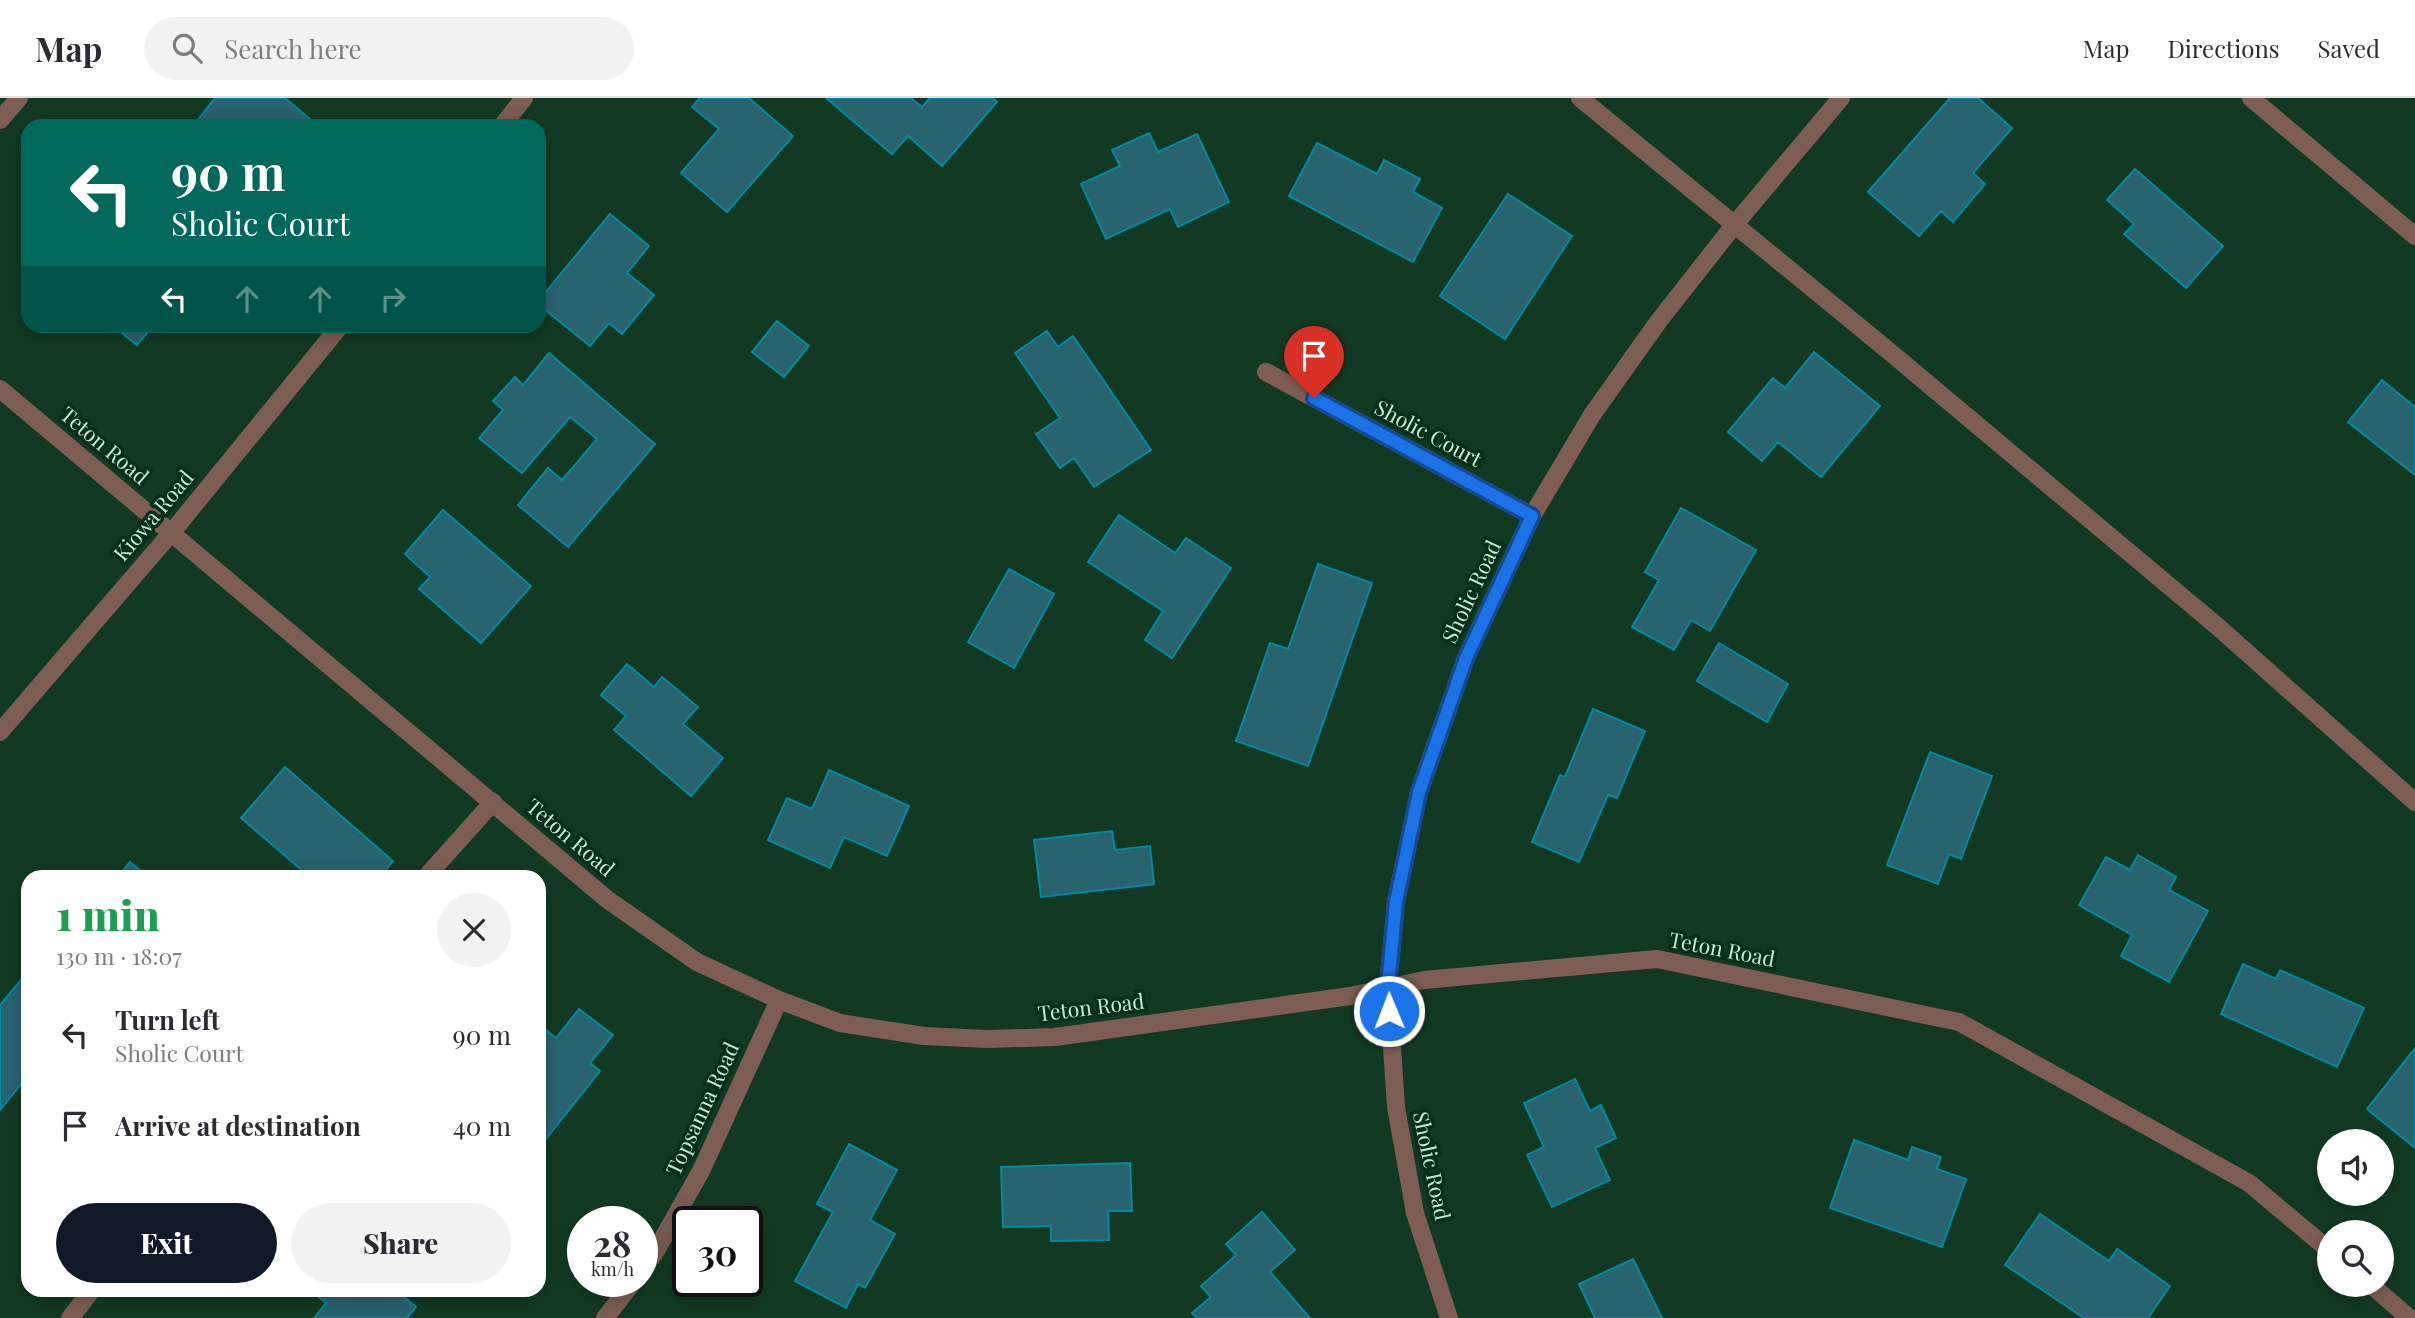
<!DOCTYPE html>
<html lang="en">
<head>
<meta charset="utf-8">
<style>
	:root { --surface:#fff; --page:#f2f2f3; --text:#2b2b33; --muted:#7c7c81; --line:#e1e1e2; --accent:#111827 }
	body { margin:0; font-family:"Playfair Display",serif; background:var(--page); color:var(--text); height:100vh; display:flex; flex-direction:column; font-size:26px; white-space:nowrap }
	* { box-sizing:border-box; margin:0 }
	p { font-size:23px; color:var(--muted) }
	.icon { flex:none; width:38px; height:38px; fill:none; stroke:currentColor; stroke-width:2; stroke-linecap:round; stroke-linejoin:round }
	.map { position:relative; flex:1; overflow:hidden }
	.panel { position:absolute; left:21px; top:772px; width:525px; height:427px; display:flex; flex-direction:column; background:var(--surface); border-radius:21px; box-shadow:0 4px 18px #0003 }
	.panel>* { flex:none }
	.guide { position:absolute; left:21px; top:21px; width:525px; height:214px; border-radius:21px; box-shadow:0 4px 18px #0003; background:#00695c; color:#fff; overflow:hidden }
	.fabs { position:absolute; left:2317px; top:1031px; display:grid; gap:14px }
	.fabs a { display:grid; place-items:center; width:77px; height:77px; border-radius:50%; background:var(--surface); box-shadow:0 4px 18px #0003; font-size:35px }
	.speed { position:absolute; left:567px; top:1108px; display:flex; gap:14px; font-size:35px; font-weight:700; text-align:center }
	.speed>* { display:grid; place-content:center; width:91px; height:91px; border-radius:50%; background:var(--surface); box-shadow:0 4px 18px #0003; line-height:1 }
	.speed small { font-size:18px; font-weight:400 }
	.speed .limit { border:4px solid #111; border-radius:10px; background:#fff; color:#111 }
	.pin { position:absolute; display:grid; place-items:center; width:60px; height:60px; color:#fff; margin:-72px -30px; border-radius:50% 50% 50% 0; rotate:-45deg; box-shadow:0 0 7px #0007 }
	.pin .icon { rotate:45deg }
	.me { position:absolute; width:77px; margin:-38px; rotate:359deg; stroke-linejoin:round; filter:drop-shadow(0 0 5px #0008) }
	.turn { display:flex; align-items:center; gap:24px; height:147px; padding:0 35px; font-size:32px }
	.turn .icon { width:91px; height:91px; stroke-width:2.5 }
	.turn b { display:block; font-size:49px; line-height:60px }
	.lanes { display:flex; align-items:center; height:66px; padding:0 35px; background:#0003; justify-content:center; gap:35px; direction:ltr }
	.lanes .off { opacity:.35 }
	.round { display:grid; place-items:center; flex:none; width:74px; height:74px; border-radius:37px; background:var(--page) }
	.overview { display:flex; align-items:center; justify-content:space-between; height:119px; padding:0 35px }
	h1 { font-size:42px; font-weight:800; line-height:52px; color:#1e9e55 }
	.action { display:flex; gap:14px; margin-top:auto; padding:14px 35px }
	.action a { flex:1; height:80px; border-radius:42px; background:var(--accent); color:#fff; font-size:28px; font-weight:800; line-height:80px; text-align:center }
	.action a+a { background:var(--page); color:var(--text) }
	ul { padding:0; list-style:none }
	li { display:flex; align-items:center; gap:21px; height:91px; padding:0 35px }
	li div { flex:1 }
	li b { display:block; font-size:26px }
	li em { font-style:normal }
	header { display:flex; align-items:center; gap:42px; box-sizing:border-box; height:98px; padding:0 35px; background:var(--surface); border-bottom:2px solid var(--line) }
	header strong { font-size:33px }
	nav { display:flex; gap:38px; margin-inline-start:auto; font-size:24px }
	.search { width:490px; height:63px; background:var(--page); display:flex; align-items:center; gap:18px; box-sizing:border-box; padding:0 24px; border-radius:38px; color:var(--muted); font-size:26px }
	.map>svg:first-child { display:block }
	.building { fill:#286370; stroke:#0489a0; stroke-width:2 }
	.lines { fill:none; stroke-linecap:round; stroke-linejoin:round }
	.service { stroke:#7e5d54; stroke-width:18 }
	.minor { stroke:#7e5d54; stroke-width:18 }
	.tertiary { stroke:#7e5d54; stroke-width:18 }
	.route-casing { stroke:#114b97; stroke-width:18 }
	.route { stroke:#1a73e8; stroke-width:12 }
	.labels { text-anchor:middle; stroke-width:7; stroke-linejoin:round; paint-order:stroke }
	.street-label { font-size:21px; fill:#c5e9d0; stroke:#063019 }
</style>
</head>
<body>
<header>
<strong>Map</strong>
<div class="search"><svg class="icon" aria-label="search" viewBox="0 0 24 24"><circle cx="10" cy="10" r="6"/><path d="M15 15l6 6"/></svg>Search here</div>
<nav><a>Map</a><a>Directions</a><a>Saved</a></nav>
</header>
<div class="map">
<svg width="2415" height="1220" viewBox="0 0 2415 1220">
	<rect width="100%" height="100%" fill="#123a23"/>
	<path class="building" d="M215,0h70l33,28h-125z
		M700,0h49l44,38 -66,76 -46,-39 38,-44 -27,-22z
		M826,0h85l11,9 8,-9h62l5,4 -55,64 -34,-30 -16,18z
		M1950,0h28l34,30 -39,45 12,11 -32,38 -12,-11 -22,25 -51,-44z
		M1149,35l9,19 39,-18 32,68 -51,25 -8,-18 -64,30 -25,-55 39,-18 -8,-16z
		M1317,45l60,31 7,-14 36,19 -7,13 29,16 -29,54 -124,-66z
		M2135,71l88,77 -37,42 -62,-54 10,-10 -27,-24z
		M1508,96l64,42 -67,103 -65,-43z
		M610,116l39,32 -22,27 27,22 -32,39 -13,-11 -19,23 -51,-41v-5z
		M777,223l32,25 -25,31 -32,-25z
		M113,228h40l-16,19z
		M1047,233l11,16 15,-11 78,114 -57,37 -20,-29 -14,10 -24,-34 24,-16 -45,-65z
		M1814,254l66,54 -59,71 -43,-35 -16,19 -34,-29 45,-54 12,10z
		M549,255l106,91 -87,103 -50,-42 30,-37 14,12 35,-41 -27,-22 -48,56 -43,-35 24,-28 -10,-9 22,-24 8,8z
		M2382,282l33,27v68l-67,-53z
		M1681,410l75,42 -46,81 -19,-11 -17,30 -42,-23 27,-47 -14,-8z
		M443,412l88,76 -50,57 -62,-54 11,-12 -25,-23z
		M1119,417l56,38 11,-15 45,30 -59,90 -27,-18 18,-29 -75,-49z
		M1318,466l54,19 -64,183 -72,-25 34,-98 18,6z
		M1009,471l45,25 -40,74 -46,-26z
		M1719,545l69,41 -21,38 -70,-41z
		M627,566l27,23 8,-10 36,30 -15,17 40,34 -32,38 -77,-66 12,-14 -25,-21z
		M1593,611l52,22 -28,67 -9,-3 -29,67 -47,-20 28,-67 5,2z
		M1930,654l62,24 -31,83 -12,-5 -11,30 -51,-19z
		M285,669l108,94 -13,16h-70l-69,-59z
		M829,672l80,36 -22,50 -43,-19 -14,31 -62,-28 19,-42 25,11z
		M1112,733l3,19 35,-4 4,38 -113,13 -7,-57z
		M2138,757l38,22 -7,13 39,21 -39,71 -48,-26 11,-21 -53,-30 27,-48 24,13z
		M130,764l18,15h-30z
		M2243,866l33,15 4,-9 84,38 -27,59 -116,-53z
		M21,882l7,6v90l-28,34v-105z
		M579,911l34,26 -23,28 10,8 -55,69 -6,-5v-111l17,14z
		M2415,950v100l-48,-39z
		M1575,981l15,32 11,-6 15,33 -21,10 15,32 -58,27 -25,-52 17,-8 -20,-44z
		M1854,1042l54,20 4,-13 29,10 -4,12 29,10 -24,68 -112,-39z
		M849,1046l48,26 -27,50 25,14 -30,54 -7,-4 -12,24 -51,-27 38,-69 -16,-8z
		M1130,1065l2,48h-24l1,29 -58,1v-15l-48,1 -2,-60z
		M1262,1114l33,38 -25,22 40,46h-113l-5,-5 19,-16 -10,-11 35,-31 -10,-11z
		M2040,1116l69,47 8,-12 53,37 -22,32h-64l-79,-53z
		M1633,1161l29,59h-67l-16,-34z
		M310,1192h86l20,17 -9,11h-93l12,-15z"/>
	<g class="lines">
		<path class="service" d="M1580,0l310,254 327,274 198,176
			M0,22l19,-22
			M426,779l67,-75
			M70,1220l22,-28"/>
		<path class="minor" d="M2251,0l164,138
			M1266,274l266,144
			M0,291l608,511 89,62 82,38 61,23 84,13 63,3 68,-2 295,-41 74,-16 233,-21 302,63 290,161 80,67
			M642,1172l12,-16 47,-83 78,-171
			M2370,1186l37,32
			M605,1220l29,-37
			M1449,1220l-34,-105 -19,-106 -8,-121 8,-84 23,-110 47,-134 66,-142 60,-101 66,-93 77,-98 106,-126"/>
		<path class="tertiary" d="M502,28l22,-28
			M0,634l172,-200 168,-206"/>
	</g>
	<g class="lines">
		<g class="route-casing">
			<path id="route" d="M1314,300l218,118 -66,142 -47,134 -23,110 -8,84 1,25"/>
		</g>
		<use href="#route" class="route"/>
	</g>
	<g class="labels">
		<g class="street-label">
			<text transform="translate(1428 336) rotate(28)" y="7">Sholic Court</text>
			<text transform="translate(104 348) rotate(40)" y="7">Teton Road</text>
			<text transform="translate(154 418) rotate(-50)" y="7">Kiowa Road</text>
			<text transform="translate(1472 494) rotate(-65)" y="7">Sholic Road</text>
			<text transform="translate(570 740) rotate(40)" y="7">Teton Road</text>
			<text transform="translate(1722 852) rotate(11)" y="7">Teton Road</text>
			<text transform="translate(1091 910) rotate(-7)" y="7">Teton Road</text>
			<text transform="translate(703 1011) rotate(-65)" y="7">Topsanna Road</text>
			<text transform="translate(1431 1068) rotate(78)" y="7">Sholic Road</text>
		</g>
	</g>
</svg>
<div class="fabs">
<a><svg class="icon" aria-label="sound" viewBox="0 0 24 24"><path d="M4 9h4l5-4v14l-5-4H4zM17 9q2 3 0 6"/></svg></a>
<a><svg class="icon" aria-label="search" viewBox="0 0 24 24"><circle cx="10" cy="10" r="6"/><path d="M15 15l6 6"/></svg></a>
</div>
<div class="speed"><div>28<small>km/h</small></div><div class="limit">30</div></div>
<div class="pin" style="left:1314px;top:300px;background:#d93025"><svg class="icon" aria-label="arrive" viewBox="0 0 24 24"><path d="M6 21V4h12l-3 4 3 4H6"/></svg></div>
<svg class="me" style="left:1389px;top:913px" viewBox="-20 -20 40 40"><circle r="17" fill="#1a73e8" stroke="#fff" stroke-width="3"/><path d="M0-11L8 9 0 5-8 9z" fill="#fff"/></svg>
<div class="guide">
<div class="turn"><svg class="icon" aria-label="left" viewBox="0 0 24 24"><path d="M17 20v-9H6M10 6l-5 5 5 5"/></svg><div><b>90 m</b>Sholic Court</div></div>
<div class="lanes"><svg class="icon" aria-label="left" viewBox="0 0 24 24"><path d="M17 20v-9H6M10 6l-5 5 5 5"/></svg><svg class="icon off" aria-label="ahead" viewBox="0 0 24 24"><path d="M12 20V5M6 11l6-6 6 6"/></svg><svg class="icon off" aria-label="ahead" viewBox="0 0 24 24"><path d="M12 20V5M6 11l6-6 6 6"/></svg><svg class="icon off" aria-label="right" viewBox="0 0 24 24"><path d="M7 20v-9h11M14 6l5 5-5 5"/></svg></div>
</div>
<section class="panel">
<div class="overview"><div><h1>1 min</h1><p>130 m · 18:07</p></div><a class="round"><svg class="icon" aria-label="close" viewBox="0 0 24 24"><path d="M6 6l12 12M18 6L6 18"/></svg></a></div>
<ul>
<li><svg class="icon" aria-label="left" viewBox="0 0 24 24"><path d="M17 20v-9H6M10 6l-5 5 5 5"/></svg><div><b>Turn left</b><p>Sholic Court</p></div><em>90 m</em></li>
<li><svg class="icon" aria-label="arrive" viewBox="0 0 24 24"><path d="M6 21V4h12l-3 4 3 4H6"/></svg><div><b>Arrive at destination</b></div><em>40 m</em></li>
</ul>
<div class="action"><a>Exit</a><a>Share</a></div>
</section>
</div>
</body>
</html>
